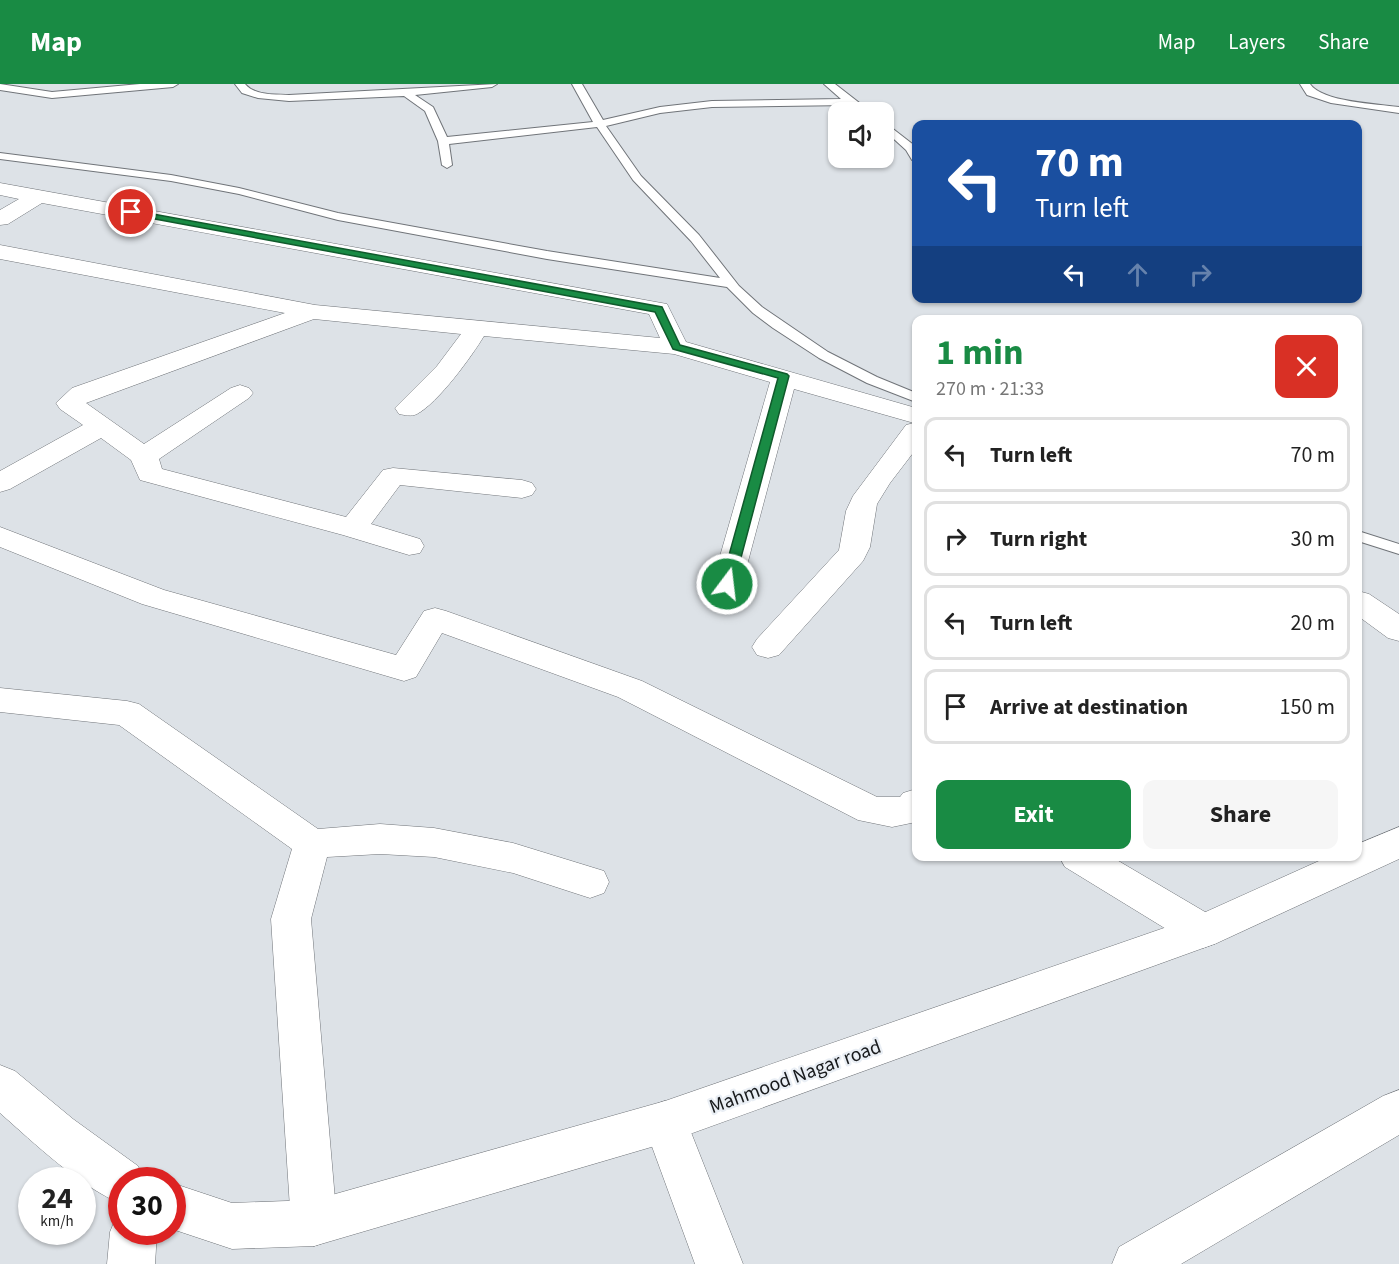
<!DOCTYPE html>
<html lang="en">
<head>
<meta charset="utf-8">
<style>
	:root { --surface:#fff; --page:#f6f6f6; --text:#222; --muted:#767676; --line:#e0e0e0; --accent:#198b44 }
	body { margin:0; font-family:"Source Sans 3",sans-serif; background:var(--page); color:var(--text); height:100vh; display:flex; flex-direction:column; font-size:22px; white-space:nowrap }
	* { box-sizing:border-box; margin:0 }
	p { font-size:20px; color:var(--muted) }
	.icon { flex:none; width:33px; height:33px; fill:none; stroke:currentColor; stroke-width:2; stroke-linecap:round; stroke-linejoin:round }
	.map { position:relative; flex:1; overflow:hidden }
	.drawer { position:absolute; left:912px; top:231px; width:450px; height:546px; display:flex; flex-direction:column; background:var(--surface); border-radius:12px; box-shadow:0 2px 4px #0004 }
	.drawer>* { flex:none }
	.guide { position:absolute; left:912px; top:36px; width:450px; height:183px; border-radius:12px; box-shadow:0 2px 4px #0004; background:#1a4fa0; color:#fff; overflow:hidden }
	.fabs { position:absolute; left:828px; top:18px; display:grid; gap:12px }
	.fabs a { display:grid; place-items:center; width:66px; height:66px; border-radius:12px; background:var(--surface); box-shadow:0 2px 4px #0004; font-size:30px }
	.speed { position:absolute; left:18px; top:1083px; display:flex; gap:12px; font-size:30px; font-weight:700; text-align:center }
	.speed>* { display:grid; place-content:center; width:78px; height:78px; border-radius:50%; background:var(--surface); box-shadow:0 2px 4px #0004; line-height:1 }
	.speed small { font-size:15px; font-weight:400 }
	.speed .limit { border:9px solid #d22; background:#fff; color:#111 }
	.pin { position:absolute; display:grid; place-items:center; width:51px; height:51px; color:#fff; margin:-26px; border:3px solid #fff; border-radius:50%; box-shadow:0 2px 6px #0007 }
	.me { position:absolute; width:66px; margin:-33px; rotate:15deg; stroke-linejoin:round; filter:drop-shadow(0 0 4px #0008) }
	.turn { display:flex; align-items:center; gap:21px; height:126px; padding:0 24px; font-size:27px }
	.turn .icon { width:78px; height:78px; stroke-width:2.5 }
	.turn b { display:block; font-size:42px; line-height:51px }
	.lanes { display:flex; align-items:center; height:57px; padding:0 24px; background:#0003; justify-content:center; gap:30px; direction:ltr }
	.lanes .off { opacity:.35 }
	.round { display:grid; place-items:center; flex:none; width:63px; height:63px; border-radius:12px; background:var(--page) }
	.head { display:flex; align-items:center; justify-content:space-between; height:102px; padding:0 24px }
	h1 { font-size:36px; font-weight:700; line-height:45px; color:var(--accent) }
	.cta { display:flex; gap:12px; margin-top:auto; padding:12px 24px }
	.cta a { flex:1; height:69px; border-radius:12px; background:var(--accent); color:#fff; font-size:24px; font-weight:700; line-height:69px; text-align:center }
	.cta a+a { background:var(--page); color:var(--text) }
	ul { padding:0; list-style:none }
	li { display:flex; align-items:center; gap:18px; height:75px; margin:0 12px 9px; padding:0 12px; border:3px solid var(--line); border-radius:12px }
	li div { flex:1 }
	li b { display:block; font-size:22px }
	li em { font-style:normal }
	header { display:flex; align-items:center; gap:36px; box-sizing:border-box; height:84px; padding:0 30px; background:var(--accent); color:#fff }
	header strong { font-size:28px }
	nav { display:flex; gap:33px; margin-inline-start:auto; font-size:21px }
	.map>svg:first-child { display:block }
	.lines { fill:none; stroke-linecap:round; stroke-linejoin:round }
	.service-casing { stroke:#707479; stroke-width:2 }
	.minor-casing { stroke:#707479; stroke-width:1 }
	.secondary-casing { stroke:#707479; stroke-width:1 }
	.service { fill:#fff; fill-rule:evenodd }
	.minor { fill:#fff; fill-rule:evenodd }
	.secondary { fill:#fff; fill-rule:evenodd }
	.route { fill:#198b44; stroke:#105a2c; stroke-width:1.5 }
	.labels { text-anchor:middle; stroke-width:4.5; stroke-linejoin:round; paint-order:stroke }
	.near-street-label { font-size:20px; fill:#181a1c; stroke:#eaeff5 }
</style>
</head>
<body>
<header>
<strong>Map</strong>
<nav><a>Map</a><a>Layers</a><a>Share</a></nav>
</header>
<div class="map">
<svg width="1399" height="1180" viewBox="0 0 1399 1180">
	<rect width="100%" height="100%" fill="#dde2e7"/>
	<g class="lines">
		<g class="service-casing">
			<path id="service" d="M0,0l52,8 88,-8h38l-5,3 -121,11 -52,-8z
				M235,0h10c10,12 30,10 44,11l208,-11 -5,3 -77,8 18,12 14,30 146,-15 -21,-38h10l21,36 57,-13 52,-6 129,-2 -17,-15h11l36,28h-11l-11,-7 -137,2 -52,6 -54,13 35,50 58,59 40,51 23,21 66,45 49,25 39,16v9l-49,-19 -48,-25 -46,-30 -20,-15 -26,-26 -180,-28 -209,-39 -99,-26 -68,-13 -171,-22v-6l171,22 68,13 99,25 209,38 173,27 -29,-37 -58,-61 -36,-53 -148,17 3,21 -5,3 -5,-3 -4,-24 -13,-30 -21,-15 -115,5 -31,-3 -16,-5z
				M1300,0h10c12,18 67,20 89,23v6l-68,-10 -24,-8z
				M884,38l31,24 1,15 -4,-1 -6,-10 -22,-20z
				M1358,447l41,13v10l-41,-13z"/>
		</g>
		<g class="minor-casing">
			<path id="minor" d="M0,99l667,121 19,38 230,66v41l-26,34 -13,21 -7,43 -7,14 -84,94 -11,3 -11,-3 -5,-8 5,-8 82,-89 7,-39 7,-15 53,-71 8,-2 -120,-34 -52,195 -4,7 -11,3 -11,-3 -4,-7 58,-202 -96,-28 -190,-18c-12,20 -46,67 -67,78 -6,3 -12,1 -18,0l-4,-6 42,-42 24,-32 -147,-15 -228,84 58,41 87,-56 9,-3 9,3 4,5 -4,5 -90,61 3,10 184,48 37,-47 10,-2 129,12 10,3 4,6 -4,6 -10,3 -122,-13 -29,39 49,15 4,7 -4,7 -11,2 -66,-20 -203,-55 -9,-20 -30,-22 -91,51 -10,3v-21l83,-46 -23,-16 -4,-6 16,-15 213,-75 -285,-54v-14l315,60 345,33 -11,-24 -607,-111 -34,21 -8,1v-15l19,-11 -19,-4z
				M0,443l164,63 232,65 28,-44 11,-3 11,3 196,70 235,116h23l3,-4 13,-4v33l-24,5 -34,-7 -240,-123 -176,-64 -26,44 -12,4 -262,-77 -142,-57z
				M1358,507l11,3 30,20v27l-11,-3 -30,-22z
				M0,604l127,13 12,3 179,125 62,-5 54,4 79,15 91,28 5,11 -5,11 -14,5 -77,-25 -79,-16 -54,-3 -53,3 -16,62 26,304 -6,17 -17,6 -17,-6 -6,-17 -20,-304 21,-70 -173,-124 -119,-13z
				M1059,772h51l107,63 6,12 -6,12 -14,5 -14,-5 -124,-76z
				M1399,1006v45l-218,129h-69l7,-17 264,-151z
				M665,1017l16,6 62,157h-48l-52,-142 6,-15z
				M122,1130v18h35l-2,32h-48l3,-32 7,-17z"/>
		</g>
		<g class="secondary-casing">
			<path id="secondary" d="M1399,743v32l-182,84 -552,200 -351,103 -82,3 -60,-20v-46l60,20 82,-3 351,-99 525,-182 140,-63h28v-12z
				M0,981l15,6 58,48 65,47 6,14h-22v24c-42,-17 -88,-61 -122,-91z"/>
		</g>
		<use href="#service" class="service"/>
		<use href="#minor" class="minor"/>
		<use href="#secondary" class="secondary"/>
	</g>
	<path class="route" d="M131,126l531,97 18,38 107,29 2,2 -55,208 -7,5 -6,-5 57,-206 -105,-29 -18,-37 -527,-98 -2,-2z"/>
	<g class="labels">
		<g class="near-street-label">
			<text transform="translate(795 992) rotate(-20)" y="7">Mahmood Nagar road</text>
		</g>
	</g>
</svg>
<div class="fabs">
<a><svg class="icon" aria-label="sound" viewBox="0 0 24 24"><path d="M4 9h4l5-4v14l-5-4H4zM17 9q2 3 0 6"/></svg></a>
</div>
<div class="speed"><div>24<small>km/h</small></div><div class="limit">30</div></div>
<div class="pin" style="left:131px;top:128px;background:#d93025"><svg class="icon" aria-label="arrive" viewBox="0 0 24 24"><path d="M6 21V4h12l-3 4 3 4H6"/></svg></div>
<svg class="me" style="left:727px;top:500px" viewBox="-20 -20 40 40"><circle r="17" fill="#198b44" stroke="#fff" stroke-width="3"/><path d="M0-11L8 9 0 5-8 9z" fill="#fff"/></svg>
<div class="guide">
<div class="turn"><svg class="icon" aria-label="left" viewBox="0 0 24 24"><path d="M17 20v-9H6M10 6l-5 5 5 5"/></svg><div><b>70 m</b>Turn left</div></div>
<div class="lanes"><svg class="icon" aria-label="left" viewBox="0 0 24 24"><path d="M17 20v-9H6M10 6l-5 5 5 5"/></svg><svg class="icon off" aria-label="ahead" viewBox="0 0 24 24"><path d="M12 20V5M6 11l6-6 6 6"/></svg><svg class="icon off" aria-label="right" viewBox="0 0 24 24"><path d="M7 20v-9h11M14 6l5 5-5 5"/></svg></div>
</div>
<section class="drawer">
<div class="head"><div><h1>1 min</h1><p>270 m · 21:33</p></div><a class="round" style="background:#d93025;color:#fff"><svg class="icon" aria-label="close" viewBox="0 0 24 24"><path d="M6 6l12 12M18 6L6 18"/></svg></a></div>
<ul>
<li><svg class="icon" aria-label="left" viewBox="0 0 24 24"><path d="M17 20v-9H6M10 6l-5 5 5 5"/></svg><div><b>Turn left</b></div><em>70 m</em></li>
<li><svg class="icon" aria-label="right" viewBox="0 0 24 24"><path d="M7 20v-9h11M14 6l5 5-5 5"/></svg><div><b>Turn right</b></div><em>30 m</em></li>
<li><svg class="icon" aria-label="left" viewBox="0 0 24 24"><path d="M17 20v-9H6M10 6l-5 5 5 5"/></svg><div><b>Turn left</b></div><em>20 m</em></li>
<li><svg class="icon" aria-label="arrive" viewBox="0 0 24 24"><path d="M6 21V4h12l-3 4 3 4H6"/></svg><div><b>Arrive at destination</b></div><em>150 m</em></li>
</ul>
<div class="cta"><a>Exit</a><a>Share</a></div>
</section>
</div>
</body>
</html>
